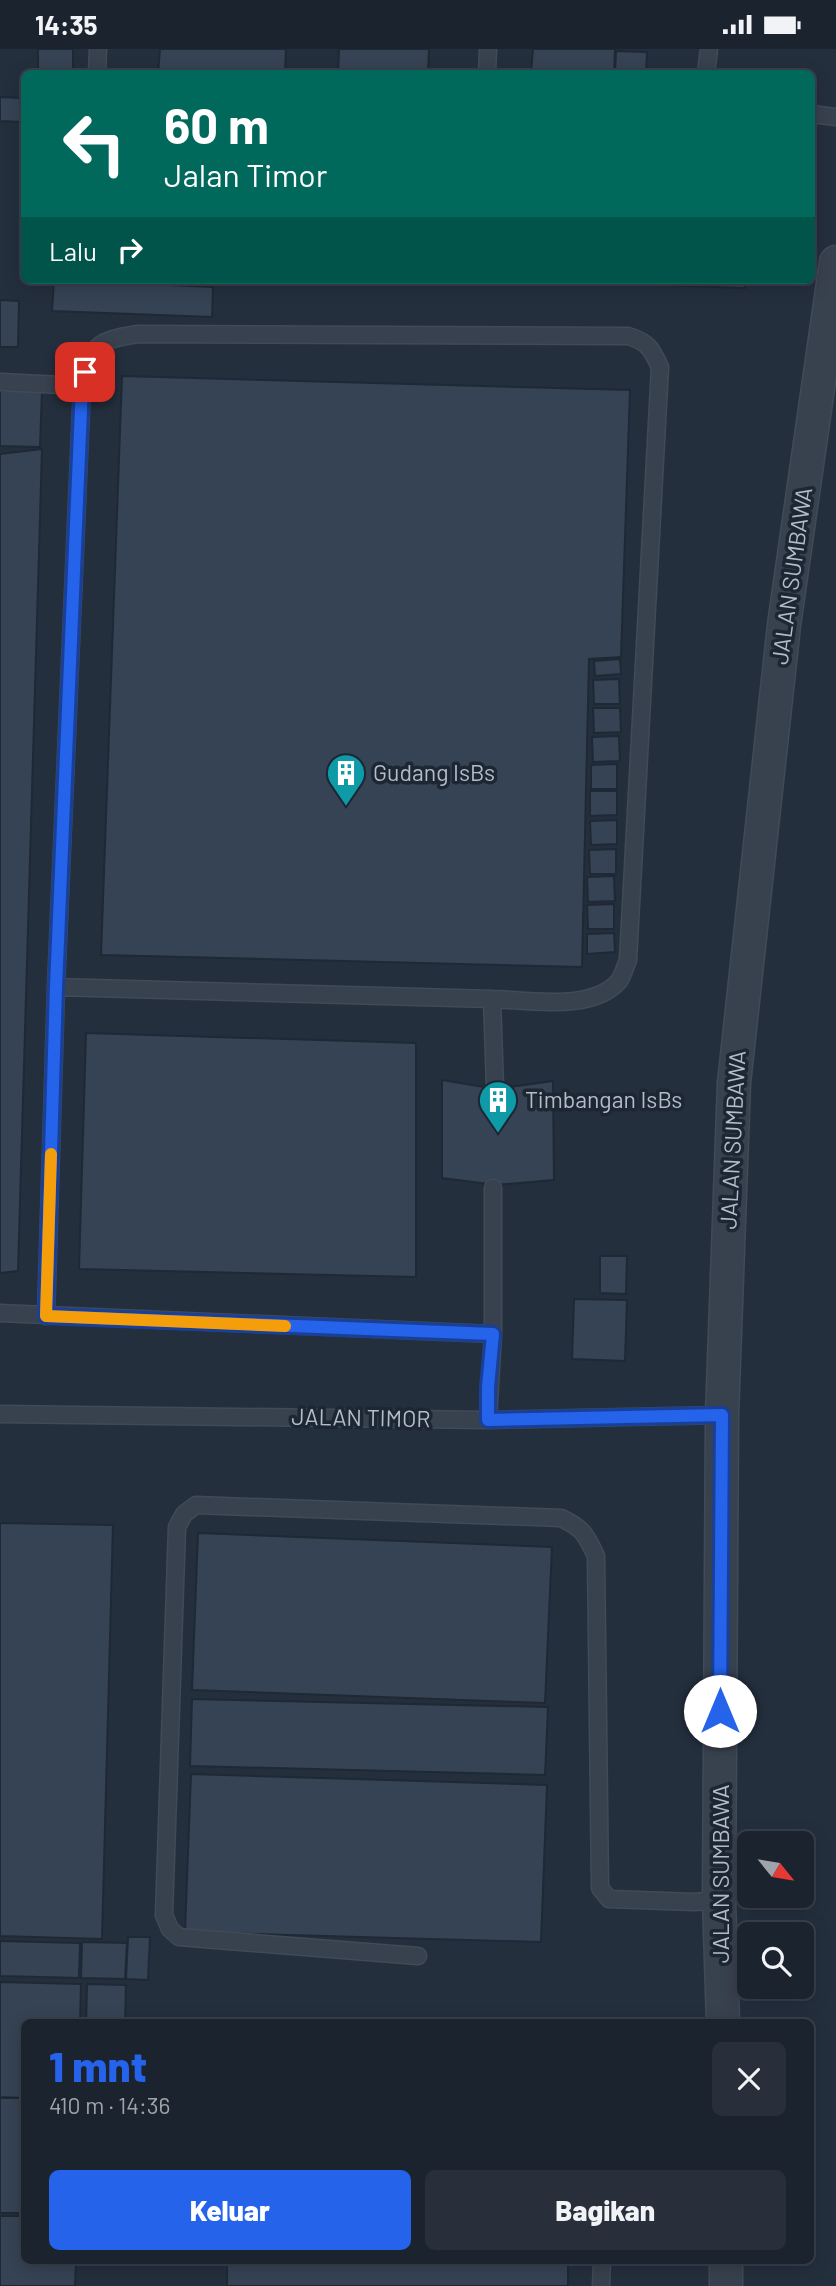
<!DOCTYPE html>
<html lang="id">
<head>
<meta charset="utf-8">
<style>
	:root { --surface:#1b232e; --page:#282f3a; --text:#f1f3f6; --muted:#a0a4aa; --line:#39404a; --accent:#2563eb }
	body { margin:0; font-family:Barlow,sans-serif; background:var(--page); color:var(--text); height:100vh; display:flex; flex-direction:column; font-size:26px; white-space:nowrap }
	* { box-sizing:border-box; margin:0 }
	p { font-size:23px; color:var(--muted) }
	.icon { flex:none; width:38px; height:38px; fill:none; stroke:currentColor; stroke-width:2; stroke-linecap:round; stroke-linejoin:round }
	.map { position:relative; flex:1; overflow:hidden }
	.details { position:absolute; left:21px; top:1970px; width:793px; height:245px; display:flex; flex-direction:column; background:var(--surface); border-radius:10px; box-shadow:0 4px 18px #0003,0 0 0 2px var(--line) }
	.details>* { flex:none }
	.guide { position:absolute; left:21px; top:21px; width:794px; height:214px; border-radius:10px; box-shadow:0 4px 18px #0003,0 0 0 2px var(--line); background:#00695c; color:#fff; overflow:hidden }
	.needle { width:46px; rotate:120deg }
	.controls { position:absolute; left:737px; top:1782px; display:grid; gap:14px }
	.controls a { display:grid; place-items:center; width:77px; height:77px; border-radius:10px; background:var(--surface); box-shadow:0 4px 18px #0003,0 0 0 2px var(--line); font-size:35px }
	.pin { position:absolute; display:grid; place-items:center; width:60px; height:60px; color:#fff; margin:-30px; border-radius:14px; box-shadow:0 4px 10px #0006 }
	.me { position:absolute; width:77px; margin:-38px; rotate:0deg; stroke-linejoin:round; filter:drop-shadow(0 0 5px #0008) }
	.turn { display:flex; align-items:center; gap:24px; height:147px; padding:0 28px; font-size:32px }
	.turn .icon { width:91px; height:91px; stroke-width:2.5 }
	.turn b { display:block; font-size:49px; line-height:60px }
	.then { display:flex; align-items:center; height:66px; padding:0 28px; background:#0003; gap:14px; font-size:26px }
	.round { display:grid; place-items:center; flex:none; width:74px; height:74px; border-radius:10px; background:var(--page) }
	.summary { display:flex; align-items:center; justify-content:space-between; height:119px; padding:0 28px }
	h1 { font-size:42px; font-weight:800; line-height:52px; color:var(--accent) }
	.cta { display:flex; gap:14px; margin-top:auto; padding:14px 28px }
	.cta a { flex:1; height:80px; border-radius:10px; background:var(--accent); color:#fff; font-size:28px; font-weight:800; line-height:80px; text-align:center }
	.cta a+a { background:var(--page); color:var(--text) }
	.status { display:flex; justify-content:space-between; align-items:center; height:49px; padding:0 35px; background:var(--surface); direction:ltr }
	.status svg { height:19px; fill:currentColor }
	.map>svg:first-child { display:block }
	.building { fill:#364354; stroke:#1f2835; stroke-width:2 }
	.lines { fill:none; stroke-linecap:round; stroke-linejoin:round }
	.lane-casing { stroke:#414a57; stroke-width:19 }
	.street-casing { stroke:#414a57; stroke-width:35 }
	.lane { stroke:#38414e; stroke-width:16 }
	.street { stroke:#38414e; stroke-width:32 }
	.route-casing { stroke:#184099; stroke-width:18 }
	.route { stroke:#2563eb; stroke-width:12 }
	.slow { stroke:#f59e0b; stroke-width:12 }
	.labels { text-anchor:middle; stroke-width:7; stroke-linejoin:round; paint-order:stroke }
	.street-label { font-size:23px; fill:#b4bcc9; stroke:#1d2633 }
	.poi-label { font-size:23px; fill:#b4bcc9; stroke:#1d2633; text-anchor:start }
</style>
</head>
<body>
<div class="status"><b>14:35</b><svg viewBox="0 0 49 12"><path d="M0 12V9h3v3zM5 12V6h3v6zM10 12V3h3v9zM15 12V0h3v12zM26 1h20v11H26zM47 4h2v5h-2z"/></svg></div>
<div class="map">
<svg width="836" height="2237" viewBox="0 0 836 2237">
	<rect width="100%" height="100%" fill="#242f3e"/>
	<path class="building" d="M38,0h35v24h-35z
		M160,0h126l-1,24h-127z
		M339,0h90l-1,24h-90z
		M533,0h82l-1,24h-83z
		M616,2l31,1 -1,21h-31z
		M0,48l22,1 -1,24 -21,-1z
		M54,231l159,7 -1,30 -160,-6z
		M600,231h145v8l-145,-5z
		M0,251l19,1 -1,46h-18z
		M122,327l508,14 -9,267 -32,2 -7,308 -481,-12z
		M0,341l42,1 -2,56 -40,-1z
		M42,400l-24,822 -18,2v-819z
		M620,610l1,15 -26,2 -1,-15z
		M619,630l1,25h-26l-1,-24z
		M593,659h27l1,24 -27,1z
		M619,687l1,25 -27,1 -1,-25z
		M617,715v25h-26v-24z
		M590,742h27v24l-27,1z
		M617,771v24l-26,1 -1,-24z
		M616,800v25h-26l-1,-24z
		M614,827l1,25 -27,1 -1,-25z
		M614,855v25h-26l-1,-24z
		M614,884l1,19 -28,2v-20z
		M86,984l330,10v234l-337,-8z
		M442,1031l54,9 57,-8 1,99 -58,5 -54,-7z
		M600,1207h27l-1,38 -26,-1z
		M574,1250l53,1 -2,61 -53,-2z
		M0,1474l113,2 -11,414 -102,-3z
		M198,1484l354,14 -7,156 -353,-13z
		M192,1650l356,8 -3,68 -355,-9z
		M191,1725l356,11 -6,157 -356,-10z
		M128,1888h22l-2,43 -22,-1z
		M0,1892l80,2 -1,35 -79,-2z
		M82,1893l45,1 -2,36 -44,-1z
		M0,1933l81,2 -1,39h-56v75l-24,-1z
		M87,1935l39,1 -1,38h-39z
		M0,2049h24v115h-24z
		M0,2167h24v45h52l-1,25h-75z
		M227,2212h341v25h-341z"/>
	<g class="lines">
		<g class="lane-casing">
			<path id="lane" d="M97,24l1,-24
				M487,24l1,-24
				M706,24l3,-24
				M812,65l24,3
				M0,333l82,4c11,-42 13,-45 56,-52l490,2c20,6 23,12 32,31l-32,593c-3,7 -5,15 -9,21 -27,31 -90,19 -127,18l3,88
				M56,938l436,12
				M0,1264l493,21v-146
				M46,1267l10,-329 26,-601
				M0,1365l488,6 234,-5
				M488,1371l5,-86
				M418,1907l-239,-19 -9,-8 -6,-14 13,-388 7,-13 12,-9 365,13c22,10 25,17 35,38l4,332 9,11 85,3 25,-2
				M601,2237l1,-25"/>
		</g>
		<g class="street-casing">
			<path id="street" d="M723,1974l-4,-123 3,-485 12,-332 50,-458 52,-363
				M726,2212v25"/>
		</g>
		<use href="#lane" class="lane"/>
		<use href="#street" class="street"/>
	</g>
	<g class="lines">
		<g class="route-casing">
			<path id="route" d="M85,323l-3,14 -26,601 -10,329 447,18 -5,53v33l234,-5 -2,296"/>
		</g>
		<use href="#route" class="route"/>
		<path class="slow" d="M51,1105l-5,162 239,10"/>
	</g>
	<defs>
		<g id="building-pin" transform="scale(2.0125)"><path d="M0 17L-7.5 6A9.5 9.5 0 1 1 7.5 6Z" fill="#0f9aa8" stroke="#1d2633"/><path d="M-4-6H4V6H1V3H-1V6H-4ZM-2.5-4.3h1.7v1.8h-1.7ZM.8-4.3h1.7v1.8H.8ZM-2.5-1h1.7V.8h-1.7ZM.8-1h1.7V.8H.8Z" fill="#fff"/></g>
	</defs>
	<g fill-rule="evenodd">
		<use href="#building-pin" x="346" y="724"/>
		<use href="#building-pin" x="498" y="1051"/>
	</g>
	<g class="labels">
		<g class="street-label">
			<text transform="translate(792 527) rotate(-82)" y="8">JALAN SUMBAWA</text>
			<text transform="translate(733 1091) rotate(-87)" y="8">JALAN SUMBAWA</text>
			<text transform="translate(361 1369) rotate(1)" y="8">JALAN TIMOR</text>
			<text transform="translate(721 1825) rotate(-90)" y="8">JALAN SUMBAWA</text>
		</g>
		<g class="poi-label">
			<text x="373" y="732">Gudang IsBs</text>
			<text x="525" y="1059">Timbangan IsBs</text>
		</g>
	</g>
</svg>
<div class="controls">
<a><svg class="needle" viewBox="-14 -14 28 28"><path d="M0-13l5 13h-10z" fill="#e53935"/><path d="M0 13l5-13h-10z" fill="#a0a4aa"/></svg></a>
<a><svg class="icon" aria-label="search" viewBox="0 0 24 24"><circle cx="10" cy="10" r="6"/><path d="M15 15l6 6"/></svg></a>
</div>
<div class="pin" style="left:85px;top:323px;background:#d93025"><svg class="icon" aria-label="arrive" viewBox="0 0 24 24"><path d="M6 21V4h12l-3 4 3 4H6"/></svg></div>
<svg class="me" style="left:720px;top:1662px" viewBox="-20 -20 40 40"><circle r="19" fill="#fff"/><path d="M0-13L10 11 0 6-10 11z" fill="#2563eb"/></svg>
<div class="guide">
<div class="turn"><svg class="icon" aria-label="left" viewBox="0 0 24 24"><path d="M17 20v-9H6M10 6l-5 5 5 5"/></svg><div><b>60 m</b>Jalan Timor</div></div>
<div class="then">Lalu<svg class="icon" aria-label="right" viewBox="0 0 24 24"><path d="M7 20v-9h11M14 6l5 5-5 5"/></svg></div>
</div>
<section class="details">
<div class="summary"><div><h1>1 mnt</h1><p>410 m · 14:36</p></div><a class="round"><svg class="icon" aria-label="close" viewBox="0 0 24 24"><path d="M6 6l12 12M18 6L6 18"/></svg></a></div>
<div class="cta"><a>Keluar</a><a>Bagikan</a></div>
</section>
</div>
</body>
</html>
